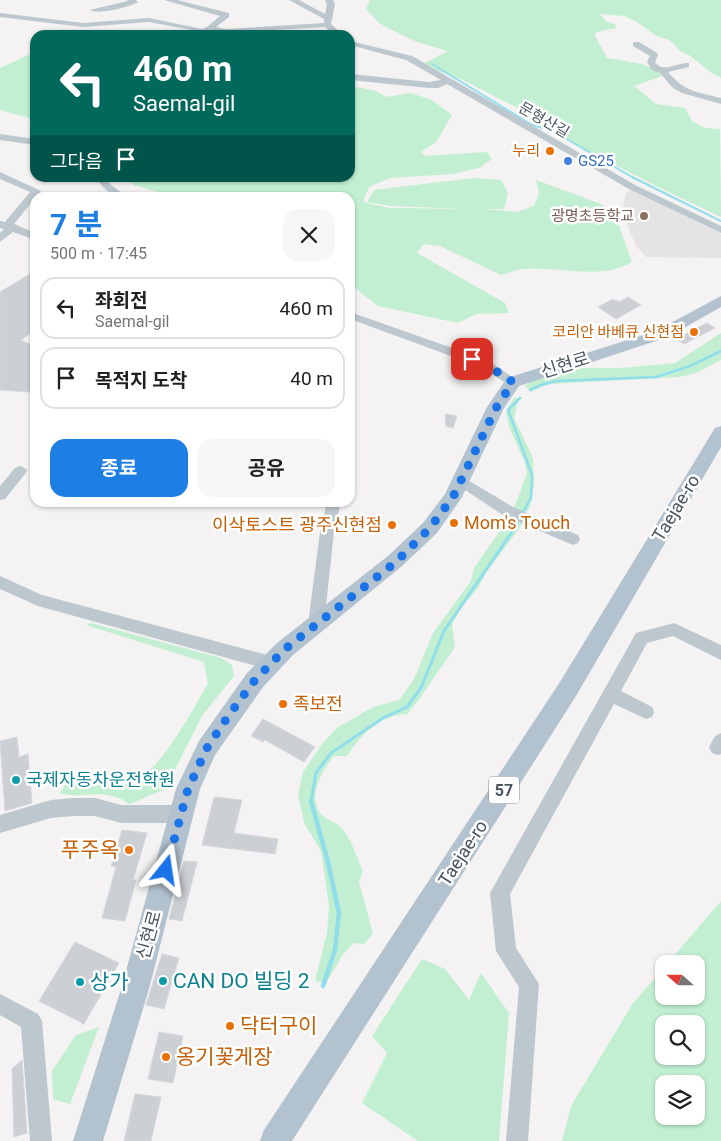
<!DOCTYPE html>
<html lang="ko">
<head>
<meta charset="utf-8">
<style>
	:root { --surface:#fff; --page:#f6f6f6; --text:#202124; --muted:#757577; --line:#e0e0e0; --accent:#1d7ee3 }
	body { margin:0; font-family:Roboto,"Noto Sans KR",sans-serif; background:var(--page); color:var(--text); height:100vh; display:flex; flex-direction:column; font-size:19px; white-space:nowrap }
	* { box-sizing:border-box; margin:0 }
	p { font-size:16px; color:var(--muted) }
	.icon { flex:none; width:28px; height:28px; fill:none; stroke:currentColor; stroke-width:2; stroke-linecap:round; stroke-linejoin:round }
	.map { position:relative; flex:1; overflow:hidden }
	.details { position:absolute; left:30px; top:192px; width:325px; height:315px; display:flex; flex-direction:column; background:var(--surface); border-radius:15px; box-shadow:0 1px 4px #0004 }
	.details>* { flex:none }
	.top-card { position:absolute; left:30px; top:30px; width:325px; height:152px; border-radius:15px; box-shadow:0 1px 4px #0004; background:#00695c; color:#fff; overflow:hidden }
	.needle { width:32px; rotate:291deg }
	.tools { position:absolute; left:655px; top:955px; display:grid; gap:10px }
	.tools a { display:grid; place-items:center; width:50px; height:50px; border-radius:10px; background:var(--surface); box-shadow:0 1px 4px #0004; font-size:25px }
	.pin { position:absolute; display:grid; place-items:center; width:42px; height:42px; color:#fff; margin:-21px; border-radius:10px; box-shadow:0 2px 8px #0006 }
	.me { position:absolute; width:55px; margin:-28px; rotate:15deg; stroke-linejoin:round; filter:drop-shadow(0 0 4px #0008) }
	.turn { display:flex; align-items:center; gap:18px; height:105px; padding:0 20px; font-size:22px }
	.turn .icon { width:65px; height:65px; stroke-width:2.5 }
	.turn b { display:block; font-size:35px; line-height:42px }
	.then { display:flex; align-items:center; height:48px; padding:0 20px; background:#0003; gap:10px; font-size:19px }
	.round { display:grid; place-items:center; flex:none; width:52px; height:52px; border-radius:15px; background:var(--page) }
	.summary { display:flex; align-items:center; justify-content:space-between; height:85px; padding:0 20px }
	h1 { font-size:30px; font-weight:700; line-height:38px; color:var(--accent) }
	.action { display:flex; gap:10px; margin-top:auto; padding:10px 20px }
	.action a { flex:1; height:58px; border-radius:15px; background:var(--accent); color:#fff; font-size:20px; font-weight:700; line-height:58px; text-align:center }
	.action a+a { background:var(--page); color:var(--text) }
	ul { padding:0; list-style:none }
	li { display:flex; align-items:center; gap:15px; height:62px; margin:0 10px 8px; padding:0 10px; border:2px solid var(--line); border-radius:15px }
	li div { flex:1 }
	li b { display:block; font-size:19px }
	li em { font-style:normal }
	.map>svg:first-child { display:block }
	.education { fill:#e5e3e4 }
	.green { fill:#c2efd1; fill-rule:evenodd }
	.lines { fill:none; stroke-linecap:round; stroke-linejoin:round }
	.stream-far3 { stroke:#90ddeb; stroke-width:2 }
	.stream-far2 { stroke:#90ddeb; stroke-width:2.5 }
	.stream-far1 { stroke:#90ddeb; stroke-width:3 }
	.stream { stroke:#90ddeb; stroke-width:4.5 }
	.building { fill:#cccfd4; stroke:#d6d8dd }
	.minor { fill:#bdc7ce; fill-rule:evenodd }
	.major { fill:#b2c2cf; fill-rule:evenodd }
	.route { stroke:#1a73e8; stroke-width:9; stroke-dasharray:0 16.2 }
	.food-dot { fill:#e8710a; stroke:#fff; stroke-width:2 }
	.shop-dot { fill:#3f7fe0; stroke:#fff; stroke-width:2 }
	.education-dot { fill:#8d6e63; stroke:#fff; stroke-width:2 }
	.culture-dot { fill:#0f9aa8; stroke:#fff; stroke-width:2 }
	.labels { text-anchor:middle; stroke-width:5; stroke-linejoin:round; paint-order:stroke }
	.far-street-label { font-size:15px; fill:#49565f; stroke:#fff }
	.far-food-label { font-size:15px; fill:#c56008; stroke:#fff; text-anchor:end }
	.far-shop-label { font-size:15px; fill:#366cbe; stroke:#fff; text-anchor:start }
	.far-education-label { font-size:15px; fill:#785e54; stroke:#fff; text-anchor:end }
	.shield { fill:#fff; stroke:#80898f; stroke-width:1 }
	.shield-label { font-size:16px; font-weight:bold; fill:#49565f }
	.street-label { font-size:18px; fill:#49565f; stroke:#fff }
	.food-label { font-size:18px; fill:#c56008; stroke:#fff; text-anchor:start }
	.culture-label { font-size:18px; fill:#0d838f; stroke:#fff; text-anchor:start }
	.near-food-label { font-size:21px; fill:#c56008; stroke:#fff; text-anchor:start }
	.near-culture-label { font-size:21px; fill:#0d838f; stroke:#fff; text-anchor:start }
</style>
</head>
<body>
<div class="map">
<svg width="721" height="1141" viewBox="0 0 721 1141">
	<rect width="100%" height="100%" fill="#f4f2f2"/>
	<path class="education" d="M632,190l89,44v24l-75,-1 -10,-11 -14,-35 4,-18z"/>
	<path class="green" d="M370,0h351v78l-11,-6 -21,-17 -9,-4 -9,-10 -16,-6 -18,-13 -13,-6 -24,-2 7,8 8,2 1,4 -20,4 -1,4 12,22 35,6 19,8 1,4 -28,10 22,18 29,4 7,13 13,7 15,1 1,88 -63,-30 -99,-51 1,-6 -99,-51 -34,-12 -2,-4 23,-12 -31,-9 -29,-14 -9,-5 -13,-14z
		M35,52v64l-6,2 -29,-8v-42z
		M357,87l19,4 10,6 25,-4 21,7 20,15 -16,27 -15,10 4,4 62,-4 5,7 -13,9 -26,6 -63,4 -21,9 -6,15 26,6 79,1 -78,-3 -23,-4 7,-12 99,-12 28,2 7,13 -4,16h-19l32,3 17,-6 5,-13 -3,-13 65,24 15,13 16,45c-31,19 -73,4 -108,7 -7,0 -15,4 -23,6l-61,-29 -16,-2 -7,9 88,50 4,10 -33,1 -18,9 -80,-17 -28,-22v-86l-175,-1 -41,-12 -7,-7h223v-88z
		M721,333v27l-25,13 -17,4 -130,7 -17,7 -8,-5 9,-6 41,-12h47l54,-5z
		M514,398h9l-5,3 -4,17 19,40 1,27 -4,21 -11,23 -32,42 -9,17 -15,17 -11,19 3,23 -37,54 -11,13c-27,1 -46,20 -60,42h-13c-11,14 -27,38 -14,57 4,6 14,8 19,13 13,11 17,31 24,45l-4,11 14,52 -9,10 -10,-1 -10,10 -18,30 -11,-2 12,-48 2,-27 -8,-55 -17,-28 -6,-29 5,-22 19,-28 15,-16 36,-21 26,-7 15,-21 19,-46 38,-52 3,-13 34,-49 10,-21 9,-25 -3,-13 -15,-33 -3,-16z
		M91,623l130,35 11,7 2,11 -32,40 -37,73 -35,15c-4,-2 -9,-6 -14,-7 -19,-7 -38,2 -56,-4l5,-8c19,-1 42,2 62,-1 30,-5 65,-74 81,-100l-4,-22 -118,-37z
		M721,901v240h-159l9,-35 62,-103 31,-35v28h32v-32h-29zM664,1024h32v32h-32zM664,1084h32v32h-32z
		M422,959l23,10 24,31 12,-27 28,40 -10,128h-81l-56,-38 25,-50 -15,-17z
		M99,1027l-29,77 -17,-5 -1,-28 24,-36z"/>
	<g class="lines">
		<path class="stream-far3" d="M432,64l100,61 21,6 79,46 89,44"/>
		<path class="stream-far2" d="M530,390l11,-5 15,-4 100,-4 34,-11 31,-15
			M513,530l18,-32 1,-23 -24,-65 12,-12"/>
		<path class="stream-far1" d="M311,802l5,-29 15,-20 52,-35 24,-11 14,-19 23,-57 70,-102"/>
		<path class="stream" d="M311,801l17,61 11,51 -4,37 -12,36"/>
	</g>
	<path class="building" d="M35,271v59l-14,10 14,7v32l-5,13 -30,-2v-98z
		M628,297l13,8 -25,14 -18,-12 15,-8 6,3z
		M707,323l8,5 -31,16 -8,-5z
		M445,414l12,2 -4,12 -7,-2z
		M263,719l52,28 -11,15 -39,-22 -2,2 -12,-6z
		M17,737l2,20 9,-3 4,49 -27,8 -5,-70z
		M214,797l28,3 -8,33 44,6 -3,15 -73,-9z
		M122,830l25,3 -14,47h3l-11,41 -23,-3 14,-51 -5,-1z
		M184,861l13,1 -15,59 -13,-2z
		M75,942l44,21 -35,61 -45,-23z
		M162,954l17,4 -15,51 -18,-4z
		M159,1032l24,4 -10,47 -25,-4z
		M22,1060l5,73 -13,4 -2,-68z
		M135,1094l26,3 -10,44h-27z"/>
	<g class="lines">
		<path class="minor" d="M127,0h9l2,2c-8,5 -40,13 -48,8l38,-9z
			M164,0h13l52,13v4l-13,10 10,2 98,-6v-4l-35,-19h10l26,14 2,-10 -2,-4h8l2,4 -4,20 12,11h-9l-9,-8 -99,6 -21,-1v3h-8v-3l-5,-2 -43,-8 -66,5 -83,-10v-4l83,10 66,-5 53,11 5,-2 13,-11z
			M350,41l62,15 223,129 86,41v7l-92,-44 -182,-105 -9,4h-9l-79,-8v-6l79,8 12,-2 -35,-20 -56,-15z
			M633,42h6l18,11 1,2 -3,7c8,12 22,0 34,1v4l-21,5c17,20 29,20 53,26v6l-39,-11 -9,-5 -13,-15 -8,-3 -5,-8 3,-6 -17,-10z
			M0,134l35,5v6l-35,-5z
			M0,172l41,19 -27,33 21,9v7l-22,-8 -13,10v-9l4,-4 -4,-1v-7l5,1 25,-30 -30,-13z
			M96,178h10l5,7 18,13c-16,0 -24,-7 -33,-20z
			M350,312l139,49 30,21 -2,3h-8l-28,-18 -131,-48z
			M20,466l5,2 2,3 -2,3 -20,25 -5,1v-14l15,-18z
			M461,476l52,31 65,28 2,4 -2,4 -5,2 -5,-2 -65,-28 -47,-31 -2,-3 2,-3z
			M327,502h14l-7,30 -10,92 -2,5 -6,1 -6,-1 -2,-5 12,-92z
			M0,576l42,19 229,61 6,2 2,5 -2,5 -6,2 -233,-64 -38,-17z
			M674,623l47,22v15l-48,-24 -26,7 -26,48 31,16 2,5 -2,5 -6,2 -32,-15 -104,190 6,54 23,36 -11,157h-22l13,-154 -23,-36 -6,-58 146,-260z
			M721,733v21l-3,1 -6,-2 -3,-6 6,-11z
			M73,798h22l26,7h60l6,3 3,6 -3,6 -6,3h-60l-26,-7h-22l-22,2 -51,15v-18l51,-15z
			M0,994l38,20 4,7 10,120h-22l-9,-114 -21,-12z"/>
		<path class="major" d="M721,296v11l-53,30 -149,49 -15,22 -42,89 -25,36 -35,33 -109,89 -30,32 -48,68 -15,34 -51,200 -46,152h-30l48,-152 55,-200 23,-48 48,-68 30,-30 111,-87 35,-33 22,-29 42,-87 20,-29 149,-47z
			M721,426v21l-145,249 -284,445h-32l4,-11 296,-448 155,-254z"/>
	</g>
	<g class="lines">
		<path class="route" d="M166,870l22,-81 19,-41 22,-33 26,-35 30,-31 111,-87 34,-34 23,-31 43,-89 17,-26 -28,-18 -13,-5"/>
	</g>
	<g class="food-dot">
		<circle cx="550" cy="151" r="5"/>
		<circle cx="694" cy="332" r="5"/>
		<circle cx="454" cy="523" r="5"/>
		<circle cx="392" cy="525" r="5"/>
		<circle cx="283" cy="704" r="5"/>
		<circle cx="129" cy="850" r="5"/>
		<circle cx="230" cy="1026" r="5"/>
		<circle cx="166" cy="1057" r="5"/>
	</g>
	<circle class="shop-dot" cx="568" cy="161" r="5"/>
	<circle class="education-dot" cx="644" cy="216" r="5"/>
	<g class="culture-dot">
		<circle cx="16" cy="780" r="5"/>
		<circle cx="163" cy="981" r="5"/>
		<circle cx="80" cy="982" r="5"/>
	</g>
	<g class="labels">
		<g class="far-street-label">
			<text transform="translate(544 120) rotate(30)" y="5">문형산길</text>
		</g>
		<g class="far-food-label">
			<text x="540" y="156">누리</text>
			<text x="684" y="337">코리안 바베큐 신현점</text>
		</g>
		<g class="far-shop-label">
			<text x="578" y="166">GS25</text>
		</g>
		<g class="far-education-label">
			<text x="634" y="221">광명초등학교</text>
		</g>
		<rect class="shield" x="489" y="776.5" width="30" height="27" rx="4"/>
		<g class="shield-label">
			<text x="504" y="796">57</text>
		</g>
		<g class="street-label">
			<text transform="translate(565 365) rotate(-17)" y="6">신현로</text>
			<text transform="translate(676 508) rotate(-59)" y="6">Taejae-ro</text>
			<text transform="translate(463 853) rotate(-57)" y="6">Taejae-ro</text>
			<text transform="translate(149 935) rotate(-75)" y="6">신현로</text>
		</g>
		<g class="food-label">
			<text x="464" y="529">Mom's Touch</text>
			<text x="382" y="531" text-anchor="end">이삭토스트 광주신현점</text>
			<text x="293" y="710">족보전</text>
		</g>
		<g class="culture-label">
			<text x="26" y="786">국제자동차운전학원</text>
		</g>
		<g class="near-food-label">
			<text x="119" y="857" text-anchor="end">푸주옥</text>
			<text x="240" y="1033">닥터구이</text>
			<text x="176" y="1064">옹기꽃게장</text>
		</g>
		<g class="near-culture-label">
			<text x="173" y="988">CAN DO 빌딩 2</text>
			<text x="90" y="989">상가</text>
		</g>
	</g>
</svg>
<div class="tools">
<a><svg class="needle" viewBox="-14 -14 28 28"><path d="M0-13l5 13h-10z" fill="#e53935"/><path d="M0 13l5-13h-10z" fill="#757577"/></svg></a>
<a><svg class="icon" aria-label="search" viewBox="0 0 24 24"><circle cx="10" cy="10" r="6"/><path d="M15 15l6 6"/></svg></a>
<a><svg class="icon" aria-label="layers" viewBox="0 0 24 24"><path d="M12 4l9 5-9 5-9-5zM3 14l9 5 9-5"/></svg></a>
</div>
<div class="pin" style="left:472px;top:359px;background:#d93025"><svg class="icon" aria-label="arrive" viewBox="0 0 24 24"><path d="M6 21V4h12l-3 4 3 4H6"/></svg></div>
<svg class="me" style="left:166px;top:870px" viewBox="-20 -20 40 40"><path d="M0-17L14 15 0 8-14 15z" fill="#1a73e8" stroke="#fff" stroke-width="4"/></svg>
<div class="top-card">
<div class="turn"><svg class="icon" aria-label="left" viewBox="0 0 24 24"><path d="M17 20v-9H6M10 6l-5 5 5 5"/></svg><div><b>460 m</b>Saemal-gil</div></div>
<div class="then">그다음<svg class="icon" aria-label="arrive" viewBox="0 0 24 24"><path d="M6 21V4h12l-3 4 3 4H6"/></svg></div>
</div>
<section class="details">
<div class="summary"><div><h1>7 분</h1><p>500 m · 17:45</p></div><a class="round"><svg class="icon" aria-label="close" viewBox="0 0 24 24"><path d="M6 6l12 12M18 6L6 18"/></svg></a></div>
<ul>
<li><svg class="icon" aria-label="left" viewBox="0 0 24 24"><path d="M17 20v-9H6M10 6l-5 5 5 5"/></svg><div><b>좌회전</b><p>Saemal-gil</p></div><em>460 m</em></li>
<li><svg class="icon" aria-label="arrive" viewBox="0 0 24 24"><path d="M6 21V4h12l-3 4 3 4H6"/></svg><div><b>목적지 도착</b></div><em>40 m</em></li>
</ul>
<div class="action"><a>종료</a><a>공유</a></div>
</section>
</div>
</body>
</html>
